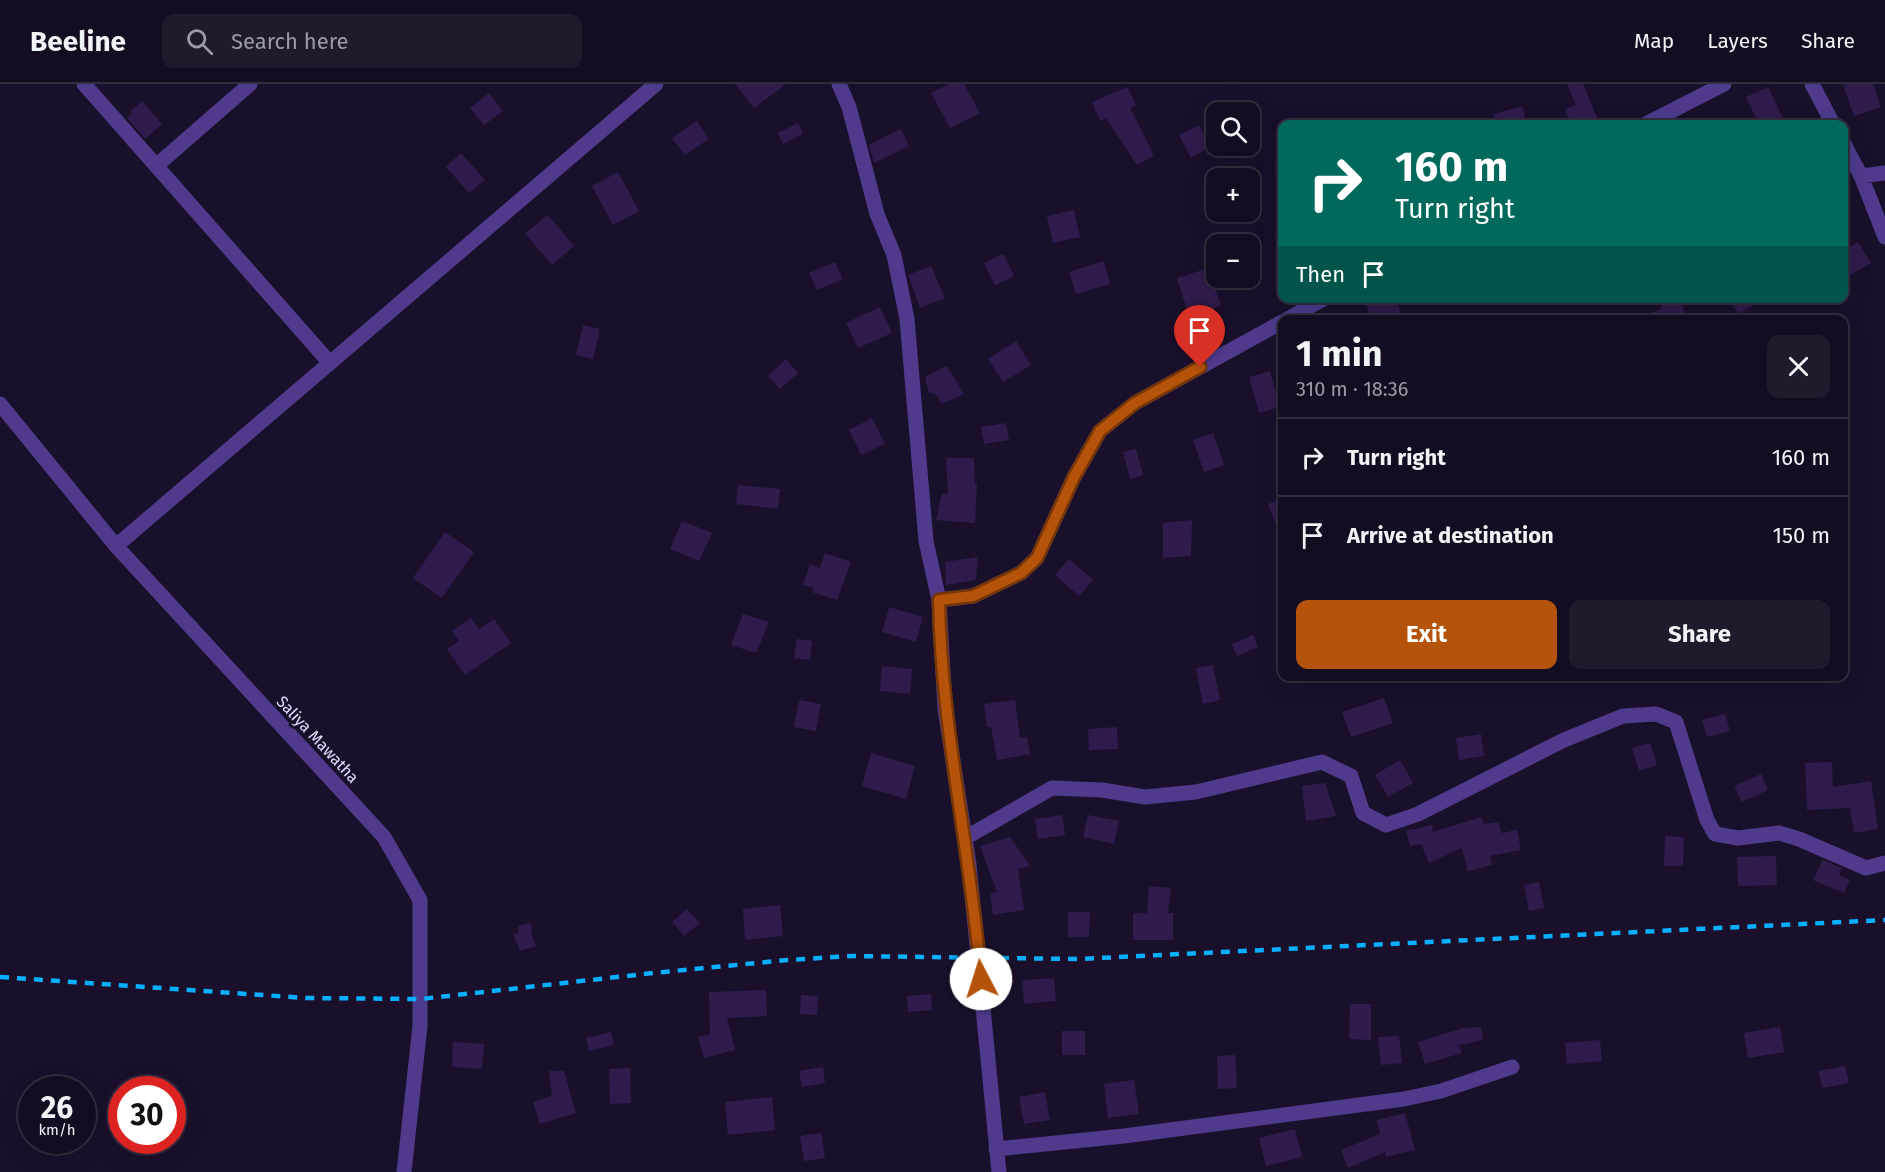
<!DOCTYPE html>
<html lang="en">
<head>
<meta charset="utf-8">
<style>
	:root { --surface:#140c20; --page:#211a2d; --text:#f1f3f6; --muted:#9d9ba5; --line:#332c3e; --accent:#b45309 }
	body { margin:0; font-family:"Fira Sans",sans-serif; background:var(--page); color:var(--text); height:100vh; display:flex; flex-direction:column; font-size:22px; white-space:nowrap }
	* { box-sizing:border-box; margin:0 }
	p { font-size:20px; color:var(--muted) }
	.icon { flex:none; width:33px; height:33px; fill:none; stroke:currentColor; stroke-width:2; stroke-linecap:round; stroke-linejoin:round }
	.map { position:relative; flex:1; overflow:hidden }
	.details { position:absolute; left:1278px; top:231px; width:570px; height:366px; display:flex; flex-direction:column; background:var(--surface); border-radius:12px; box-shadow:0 6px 24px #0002,0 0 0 2px var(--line) }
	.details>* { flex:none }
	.guide { position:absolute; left:1278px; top:36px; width:570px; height:183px; border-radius:12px; box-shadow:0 6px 24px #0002,0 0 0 2px var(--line); background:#00695c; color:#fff; overflow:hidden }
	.controls { position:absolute; left:1206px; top:18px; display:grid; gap:12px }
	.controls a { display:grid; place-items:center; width:54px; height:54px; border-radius:12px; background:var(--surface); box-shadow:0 6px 24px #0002,0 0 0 2px var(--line); font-size:30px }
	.speed { position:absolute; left:18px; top:992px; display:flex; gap:12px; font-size:30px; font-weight:700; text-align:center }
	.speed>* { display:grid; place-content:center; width:78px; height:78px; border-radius:50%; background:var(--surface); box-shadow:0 6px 24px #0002,0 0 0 2px var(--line); line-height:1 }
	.speed small { font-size:15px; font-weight:400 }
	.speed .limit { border:9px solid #d22; background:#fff; color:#111 }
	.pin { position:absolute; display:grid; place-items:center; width:51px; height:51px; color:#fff; margin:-62px -26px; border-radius:50% 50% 50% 0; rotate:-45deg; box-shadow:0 0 6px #0007 }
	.pin .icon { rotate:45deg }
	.me { position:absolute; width:66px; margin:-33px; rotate:355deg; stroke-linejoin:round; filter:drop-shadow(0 0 4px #0008) }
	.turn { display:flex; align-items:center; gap:21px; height:126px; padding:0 18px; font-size:27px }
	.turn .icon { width:78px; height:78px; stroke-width:2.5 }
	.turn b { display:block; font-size:42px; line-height:51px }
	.then { display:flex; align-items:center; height:57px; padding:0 18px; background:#0003; gap:12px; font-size:22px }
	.round { display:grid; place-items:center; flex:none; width:63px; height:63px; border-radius:12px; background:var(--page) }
	.headline { display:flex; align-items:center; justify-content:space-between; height:102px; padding:0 18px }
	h1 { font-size:36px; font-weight:700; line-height:45px }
	.cta { display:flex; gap:12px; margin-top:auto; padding:12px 18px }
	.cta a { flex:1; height:69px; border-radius:12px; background:var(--accent); color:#fff; font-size:24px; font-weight:700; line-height:69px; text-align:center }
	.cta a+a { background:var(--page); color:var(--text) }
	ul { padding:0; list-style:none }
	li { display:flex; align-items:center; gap:18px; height:78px; padding:0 18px; border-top:2px solid var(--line) }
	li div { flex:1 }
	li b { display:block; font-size:22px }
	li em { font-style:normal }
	header { display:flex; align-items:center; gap:36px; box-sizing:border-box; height:84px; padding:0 30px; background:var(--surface); border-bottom:2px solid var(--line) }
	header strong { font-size:28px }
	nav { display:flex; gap:33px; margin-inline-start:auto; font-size:21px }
	.search { width:420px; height:54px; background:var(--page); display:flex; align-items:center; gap:15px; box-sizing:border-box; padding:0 21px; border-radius:12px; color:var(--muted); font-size:22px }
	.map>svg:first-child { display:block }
	.building { fill:#301c4c }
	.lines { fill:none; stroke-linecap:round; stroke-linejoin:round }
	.minor { stroke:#4f3a8b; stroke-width:15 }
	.rail { stroke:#06afff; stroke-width:4.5; stroke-dasharray:9 8; stroke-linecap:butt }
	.route-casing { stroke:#753606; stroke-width:15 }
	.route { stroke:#b45309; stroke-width:10 }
	.labels { text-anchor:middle; stroke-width:6; stroke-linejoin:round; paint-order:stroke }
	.street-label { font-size:16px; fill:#e7daff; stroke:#1b102b }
</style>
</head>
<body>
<header>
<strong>Beeline</strong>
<div class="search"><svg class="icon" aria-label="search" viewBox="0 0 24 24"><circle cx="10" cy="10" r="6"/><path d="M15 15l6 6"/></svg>Search here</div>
<nav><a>Map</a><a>Layers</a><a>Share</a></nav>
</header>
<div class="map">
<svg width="1885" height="1088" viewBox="0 0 1885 1088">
	<rect width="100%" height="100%" fill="#1b102b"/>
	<path class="building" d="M735,0h51l-32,24z
		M949,0h15l16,29 -30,15 -19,-35z
		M1567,0h16l17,40h-29l-6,-15 11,-4z
		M1843,0h30l8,23 -27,9z
		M1127,3l9,18 -6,3 24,48 -17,9 -31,-47 -6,3 -8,-19z
		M1768,3l15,31 -14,6h-10l-13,-27z
		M489,9l14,18 -19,14 -14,-17z
		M142,17l20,23 -17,15 -18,-21 5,-5 -2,-1z
		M1522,22l5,18h-31l-3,-10z
		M697,37l12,18 -24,16 -13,-17z
		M798,39l5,11 -20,10 -5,-11z
		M1199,41l11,22 -19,11 -12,-23z
		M901,45l8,17 -35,17 -5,-18z
		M461,69l24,27 -16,13 -23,-26z
		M618,88l21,39 -26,14 -21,-39z
		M1074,126l6,27 -27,6 -6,-27z
		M548,131l26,31 -22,19 -27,-32z
		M1858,158l13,21 -21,12 -6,-10v-15z
		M1003,170l11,22 -19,9 -11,-22z
		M1104,177l6,23 -34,10 -7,-22z
		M835,178l8,17 -26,11 -8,-17z
		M931,182l14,32 -25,10 -12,-33z
		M1209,184l12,38 -32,10 -12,-38z
		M1372,214h24l7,22h-32l-6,-19z
		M1658,214h21l9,22h-53l27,-12z
		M1729,214h37l-28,16z
		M880,223l12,26 -34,15 -12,-25z
		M583,241l17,4 -7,30 -17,-4z
		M1016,257l15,24 -28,17 -15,-23z
		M786,275l12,14 -18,16 -12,-13z
		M947,282l17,28 -22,10 -6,-10 -7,-1 -4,-16z
		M1270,287l10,36 -21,6 -10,-36z
		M872,334l13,26 -24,11 -12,-25z
		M1006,339l3,17 -25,4 -3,-17z
		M1213,349l11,32 -20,7 -11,-32z
		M1136,365l7,26 -13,4 -7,-27z
		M946,374h28l1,26 2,-1 -2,40 -39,-3 6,-26h6z
		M738,401l42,4 -2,20 -42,-5z
		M1282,415v39h-1l-13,-34z
		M1192,436l-1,36 -28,2v-35z
		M682,437l30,12 -13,28 -29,-12z
		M445,448l29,20 -32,46 -29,-20z
		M825,469l26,9 -14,38 -25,-8 2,-4 -11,-3 7,-21 10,4z
		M978,473l-2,23 -30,5 -1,-23z
		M1069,475l24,21 -14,16 -24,-21z
		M889,523l34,10 -7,25 -34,-10z
		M743,530l26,8 -13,31 -25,-8z
		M471,534l8,11 15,-10 17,24 -46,32 -18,-26 12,-8 -7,-10z
		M1253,551l5,12 -21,9 -5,-12z
		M797,555l15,2 -2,19 -16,-2z
		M1213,581l7,35 -17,4 -7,-36z
		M882,582l30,3 -2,25 -30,-3z
		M1384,614l9,25 -42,14 -9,-25z
		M799,616l22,4 -5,27 -22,-4z
		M1015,616l5,38 7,-1 3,17 -33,6 -6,-33h-4l-3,-23z
		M1725,630l5,17 -23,6 -5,-17z
		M1117,643l1,22 -29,1 -1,-21z
		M1481,650l3,22 -25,4 -3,-22z
		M1650,659l7,22 -18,6 -7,-23z
		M871,669l44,13 -9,33 -44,-13z
		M1400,676l13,23 -25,14 -13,-22z
		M1832,678l1,25 38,-6 7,48 -24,4 -4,-25 -43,2 -2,-47z
		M1761,690l7,16 -26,12 -8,-16z
		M1325,699l11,33 -30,5 -4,-35z
		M1062,731l3,20 -27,4 -3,-20z
		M1088,731l31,6 -5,23 -31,-7z
		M1481,733l3,7 15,-2 2,11 16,-3 4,20 -31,6 2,9 -24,6 -6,-23 -33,15 -8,-19 -11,2 -4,-15 26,-6 1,7z
		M1665,752l19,1 -1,29h-19z
		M1010,753l20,29 -12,3 6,41 -31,5 -3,-22 7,-1 -17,-46z
		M1776,772l1,29 -39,1 -1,-29z
		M1823,776l19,8 -3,7 11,5 -6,13 -31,-13z
		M1539,798l5,26 -15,3 -5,-26z
		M1149,802l22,2 -3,25h5v27h-40v-27h14z
		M780,821l3,31 -38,4 -2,-31z
		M687,825l13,14 -16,13 -12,-14z
		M1068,828h22l-1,25h-21z
		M531,839l1,13 4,10 -16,5 -7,-17 6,-1 -1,-7z
		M1054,894l2,23 -32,3 -2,-24z
		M766,906l1,26 -40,2 8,32 -31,8 -6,-21 12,-3 -1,-42z
		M931,910l1,16 -24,2 -1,-16z
		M801,911l17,1 -1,19 -17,-1z
		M1350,920h21v36l-22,-1z
		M1481,943l2,13 -24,5 3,8 -37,11 -7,-22 45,-14z
		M1780,943l4,25 -36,6 -4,-25z
		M1062,947h23v24h-23z
		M611,948l3,13 -25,6 -3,-13z
		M1399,952l3,27 -21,2 -3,-28z
		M1600,956l2,21 -35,3 -2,-21z
		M453,958l31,2 -2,25 -30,-2z
		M1235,971l2,33 -19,1 -1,-33z
		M1845,982l4,17 -27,5 -4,-17z
		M823,983l2,16 -23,4 -3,-16z
		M630,984l1,35 -21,1 -1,-35z
		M549,987h15l12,42 -36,11 -7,-22 19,-6z
		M1134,996l5,34 -31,4 -4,-34z
		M1045,1008l5,28 -26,4 -5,-27z
		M772,1013l3,33 -47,5 -3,-33z
		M1405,1029l10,37 -29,7 -1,-5 -37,16 -7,-18 39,-16 -3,-14z
		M1295,1045l7,28 -36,9 -7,-28z
		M821,1049l4,25 -21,3 -4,-25z"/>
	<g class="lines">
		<path class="minor" d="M84,0l246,279
			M839,0l10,23 28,107 17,41 13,64 19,222 13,59 6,109 24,155 30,308
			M1812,0l21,40
			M1646,40l78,-40
			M1844,60l17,32 24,61
			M156,82l94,-82
			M1861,92l24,-3
			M1286,236l39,-22
			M0,320l116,142 268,291 36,63v126l-16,146
			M116,462l540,-462
			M939,516l34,-4 48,-23 16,-15 37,-81 26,-46 35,-28 147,-81
			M965,754l87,-50 50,2 43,7 51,-5 126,-30 29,14 12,37 23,12 32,-11 146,-74 59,-24 33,-2 20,8 31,98 8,14 23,4 41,-5 20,6 67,29 19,-5
			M996,1065l128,-13 280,-37 37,-8 71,-24"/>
		<path class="rail" d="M0,893l306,21 115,1 232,-26 135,-13 64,-4 226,3 807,-39"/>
	</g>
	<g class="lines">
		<g class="route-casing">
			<path id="route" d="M981,895c-10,-127 -40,-251 -42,-379l34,-4 48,-23 16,-15 37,-81 26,-46 35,-28 65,-36"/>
		</g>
		<use href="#route" class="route"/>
	</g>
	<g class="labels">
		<g class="street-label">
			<text transform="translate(318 655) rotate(47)" y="6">Saliya Mawatha</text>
		</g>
	</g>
</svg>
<div class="controls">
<a><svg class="icon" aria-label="search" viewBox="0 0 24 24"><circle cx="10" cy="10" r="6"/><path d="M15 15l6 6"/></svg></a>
<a>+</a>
<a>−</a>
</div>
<div class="speed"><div>26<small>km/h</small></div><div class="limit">30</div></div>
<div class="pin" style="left:1200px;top:283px;background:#d93025"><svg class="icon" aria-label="arrive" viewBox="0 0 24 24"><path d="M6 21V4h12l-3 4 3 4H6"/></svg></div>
<svg class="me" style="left:981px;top:895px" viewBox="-20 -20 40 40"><circle r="19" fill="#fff"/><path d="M0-13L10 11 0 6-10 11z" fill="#b45309"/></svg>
<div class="guide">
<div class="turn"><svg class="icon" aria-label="right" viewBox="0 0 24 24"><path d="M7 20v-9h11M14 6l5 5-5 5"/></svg><div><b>160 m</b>Turn right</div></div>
<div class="then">Then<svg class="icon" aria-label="arrive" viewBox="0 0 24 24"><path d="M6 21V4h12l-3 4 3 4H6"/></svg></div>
</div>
<section class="details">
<div class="headline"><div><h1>1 min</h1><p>310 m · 18:36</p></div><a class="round"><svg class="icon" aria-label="close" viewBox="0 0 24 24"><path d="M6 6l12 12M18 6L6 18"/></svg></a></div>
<ul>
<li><svg class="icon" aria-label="right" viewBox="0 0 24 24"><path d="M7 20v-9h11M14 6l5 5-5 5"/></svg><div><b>Turn right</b></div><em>160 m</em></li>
<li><svg class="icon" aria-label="arrive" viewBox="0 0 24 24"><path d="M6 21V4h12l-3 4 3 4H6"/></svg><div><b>Arrive at destination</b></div><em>150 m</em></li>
</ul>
<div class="cta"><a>Exit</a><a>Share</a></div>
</section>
</div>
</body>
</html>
